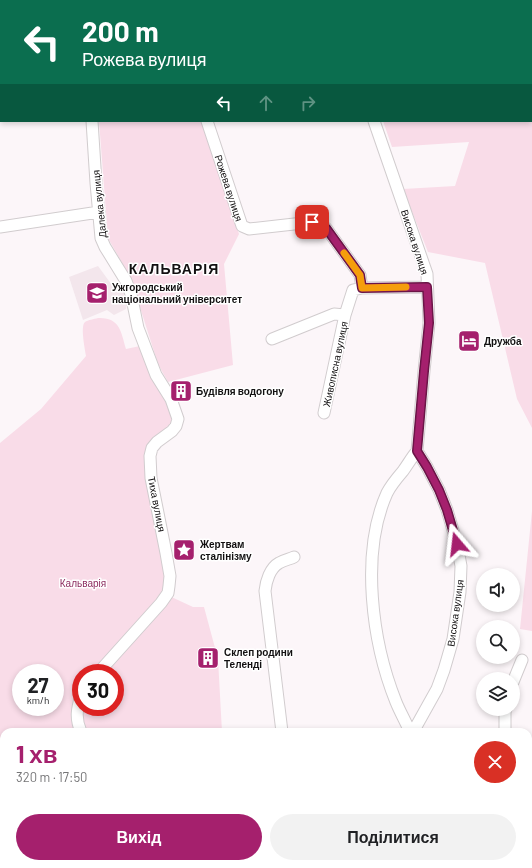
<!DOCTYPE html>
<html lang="uk">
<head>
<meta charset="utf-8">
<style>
	:root { --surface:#fff; --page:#f2f2f2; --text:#202124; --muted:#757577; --accent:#a5206d }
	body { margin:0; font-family:Barlow,sans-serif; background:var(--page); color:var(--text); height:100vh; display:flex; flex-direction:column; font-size:15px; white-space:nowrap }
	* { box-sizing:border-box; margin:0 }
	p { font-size:13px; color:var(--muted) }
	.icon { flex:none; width:22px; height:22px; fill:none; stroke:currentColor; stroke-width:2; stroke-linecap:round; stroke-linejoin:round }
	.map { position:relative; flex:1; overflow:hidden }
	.drawer { position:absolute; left:0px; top:728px; width:532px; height:140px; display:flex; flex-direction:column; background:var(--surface); border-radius:12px 12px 0 0; box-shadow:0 2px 6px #0003 }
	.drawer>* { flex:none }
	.guide { position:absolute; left:0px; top:0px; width:532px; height:122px; box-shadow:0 2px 6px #0003; background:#0b6e4f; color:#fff; overflow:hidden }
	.tools { position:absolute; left:476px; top:568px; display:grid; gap:8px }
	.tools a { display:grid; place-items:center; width:44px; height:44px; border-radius:50%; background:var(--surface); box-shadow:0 2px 6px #0003; font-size:20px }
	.speed { position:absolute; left:12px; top:664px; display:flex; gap:8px; font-size:20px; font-weight:700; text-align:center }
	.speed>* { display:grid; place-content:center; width:52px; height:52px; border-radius:50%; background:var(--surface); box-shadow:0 2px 6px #0003; line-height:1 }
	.speed small { font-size:10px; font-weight:400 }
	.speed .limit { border:6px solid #d22; background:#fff; color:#111 }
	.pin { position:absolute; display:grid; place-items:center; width:34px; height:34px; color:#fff; margin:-17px; border-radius:8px; box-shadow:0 2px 6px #0006 }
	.me { position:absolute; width:44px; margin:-22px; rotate:343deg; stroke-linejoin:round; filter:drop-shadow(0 0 3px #0008) }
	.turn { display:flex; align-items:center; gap:14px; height:84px; padding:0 16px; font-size:18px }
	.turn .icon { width:52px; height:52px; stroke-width:2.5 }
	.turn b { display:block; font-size:28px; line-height:34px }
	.lanes { display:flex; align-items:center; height:38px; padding:0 16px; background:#0003; justify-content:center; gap:20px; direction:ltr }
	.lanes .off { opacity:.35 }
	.round { display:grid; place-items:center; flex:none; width:42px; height:42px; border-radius:21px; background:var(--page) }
	.headline { display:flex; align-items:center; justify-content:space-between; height:68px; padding:0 16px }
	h1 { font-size:24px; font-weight:700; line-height:30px; color:var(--accent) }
	.cta { display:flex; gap:8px; margin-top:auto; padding:8px 16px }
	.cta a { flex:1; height:46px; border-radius:24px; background:var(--accent); color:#fff; font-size:16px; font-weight:700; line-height:46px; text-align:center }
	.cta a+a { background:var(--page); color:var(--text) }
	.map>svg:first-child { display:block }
	.built { fill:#f3e6ec }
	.green { fill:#f9dce8; fill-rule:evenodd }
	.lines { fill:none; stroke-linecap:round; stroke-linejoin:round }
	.street-casing { stroke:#d1ccce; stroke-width:13 }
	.street { stroke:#fff; stroke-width:11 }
	.route-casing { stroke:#6b1547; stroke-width:10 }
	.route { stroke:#a5206d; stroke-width:7 }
	.slow { stroke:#f59e0b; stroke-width:7 }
	.labels { text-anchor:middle; stroke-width:3; stroke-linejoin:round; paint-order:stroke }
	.street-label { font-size:10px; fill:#121011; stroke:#fff }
	.poi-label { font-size:10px; font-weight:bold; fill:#121011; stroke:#fff; text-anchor:start }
	.park-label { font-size:10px; fill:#8c2c5f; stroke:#fff }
	.district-label { font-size:14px; font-weight:bold; letter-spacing:1px; fill:#121011; stroke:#fff }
</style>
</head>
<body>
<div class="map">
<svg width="532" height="868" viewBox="0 0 532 868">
	<rect width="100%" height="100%" fill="#fcf6f9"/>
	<path class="built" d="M98,266l19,26 7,1 3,9 -1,7 -12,6 -7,-5 -24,10 -14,-43z"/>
	<path class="green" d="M99,121h104l36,113 -15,30 9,101 -65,17 -10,-18 -27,-85 -23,-41z
		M383,121h144l5,1v306l-15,-29 -32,-136 -57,-11 -25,-63 52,-3 14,-44 -77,5z
		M98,318c22,-1 23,14 28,31l14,-3 24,48 10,30 -24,22 17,131 -2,17 28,13h11l14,52 4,73h-218v104l-4,-4v-389l41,-34 45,-53c-1,-6 -6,-30 -1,-34 3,-2 9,-3 13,-4zM21,673h34v34h-34zM81,673h34v34h-34z
		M532,511v120l-12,-2z
		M55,864h201v4h-198z"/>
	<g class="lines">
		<g class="street-casing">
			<path id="street" d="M84,0v1
				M336,0v1
				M345,1l1,-1
				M0,110h1
				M92,121l4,62 5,55 4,9 21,34 5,13 7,34 5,13 13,34 15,24 7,20 -2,7 -4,5 -15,11 -5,6 -2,8 1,22 15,75 4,23 -1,10 -1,7 -7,10 -63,70
				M207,121l35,105 7,3 63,-7 14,6 34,47 2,13
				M374,121l53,153 2,49 -5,48 -7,80 10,16 12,23 8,20 10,34 4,22 -1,26 -7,47 -9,31 -7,19 -24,43
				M0,227l99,-15
				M272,339l62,-25 11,1
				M324,413l21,-98 8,-25 9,-2 65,-1
				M513,682l9,-22
				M81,732c-6,-14 -4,-23 0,-37
				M282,732l-17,-141c1,-10 5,-23 14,-28 5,-3 11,-4 15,-6
				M410,732c-4,-10 -10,-20 -14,-30 -24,-60 -36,-149 -9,-209 4,-8 10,-15 16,-22 5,-7 9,-14 14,-20
				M505,732v-20l1,-3
				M528,820l4,21
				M153,864l2,4
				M379,864l3,4
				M464,864l1,4
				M130,868l6,-4"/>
		</g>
		<use href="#street" class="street"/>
	</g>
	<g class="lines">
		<g class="route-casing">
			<path id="route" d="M312,222l14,6 34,47 2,13 65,-1 2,36 -5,48 -7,80 10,16 12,23 8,20 10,34"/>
		</g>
		<use href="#route" class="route"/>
		<path class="slow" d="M344,253l16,22 2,13 44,-1"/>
	</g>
	<defs>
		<g id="university-square" transform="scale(1.15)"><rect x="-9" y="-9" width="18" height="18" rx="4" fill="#a5206d" stroke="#fff"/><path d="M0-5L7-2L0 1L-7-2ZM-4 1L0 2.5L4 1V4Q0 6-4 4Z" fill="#fff"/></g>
		<g id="hotel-square" transform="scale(1.15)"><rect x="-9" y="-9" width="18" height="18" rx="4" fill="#a5206d" stroke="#fff"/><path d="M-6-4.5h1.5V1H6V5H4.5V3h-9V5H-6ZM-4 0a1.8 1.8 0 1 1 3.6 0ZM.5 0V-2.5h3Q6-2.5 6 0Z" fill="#fff"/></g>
		<g id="building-square" transform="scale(1.15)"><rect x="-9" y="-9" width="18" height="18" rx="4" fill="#a5206d" stroke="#fff"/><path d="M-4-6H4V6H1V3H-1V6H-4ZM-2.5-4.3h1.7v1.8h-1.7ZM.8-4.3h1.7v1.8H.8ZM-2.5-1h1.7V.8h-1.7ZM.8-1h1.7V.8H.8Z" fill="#fff"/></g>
		<g id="sight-square" transform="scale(1.15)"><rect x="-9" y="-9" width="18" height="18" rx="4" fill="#a5206d" stroke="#fff"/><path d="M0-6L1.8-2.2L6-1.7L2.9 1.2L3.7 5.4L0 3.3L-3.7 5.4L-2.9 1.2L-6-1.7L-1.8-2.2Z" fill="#fff"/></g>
	</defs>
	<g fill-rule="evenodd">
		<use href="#university-square" x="97" y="293"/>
		<use href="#hotel-square" x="469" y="341"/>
		<use href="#building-square" x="181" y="391"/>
		<use href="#sight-square" x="184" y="550"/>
		<use href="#building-square" x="208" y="658"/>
	</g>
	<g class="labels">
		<g class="street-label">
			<text transform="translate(229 188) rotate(72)" y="4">Рожева вулиця</text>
			<text transform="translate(99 204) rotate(-96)" y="4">Далека вулиця</text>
			<text transform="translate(415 242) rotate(72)" y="4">Висока вулиця</text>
			<text transform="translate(335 364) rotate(-78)" y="4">Живописна вулиця</text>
			<text transform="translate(157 504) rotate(79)" y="4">Тиха вулиця</text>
			<text transform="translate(455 613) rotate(-82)" y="4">Висока вулиця</text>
		</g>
		<g class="poi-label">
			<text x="112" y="291">Ужгородський<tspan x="112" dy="12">національний університет</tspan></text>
			<text x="484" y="345">Дружба</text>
			<text x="196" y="395">Будівля водогону</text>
			<text x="200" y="548">Жертвам<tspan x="200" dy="12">сталінізму</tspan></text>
			<text x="224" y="656">Склеп родини<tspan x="224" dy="12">Теленді</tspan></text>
		</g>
		<g class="park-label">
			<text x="83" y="587">Кальварія</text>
		</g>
		<g class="district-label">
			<text x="174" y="274">КАЛЬВАРІЯ</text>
		</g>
	</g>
</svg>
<div class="tools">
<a><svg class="icon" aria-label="sound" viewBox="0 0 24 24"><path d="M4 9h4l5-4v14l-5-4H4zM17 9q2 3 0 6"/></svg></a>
<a><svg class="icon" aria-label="search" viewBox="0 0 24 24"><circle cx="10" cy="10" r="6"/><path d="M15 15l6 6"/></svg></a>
<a><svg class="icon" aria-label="layers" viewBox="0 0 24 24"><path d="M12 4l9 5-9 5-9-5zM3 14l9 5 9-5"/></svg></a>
</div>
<div class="speed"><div>27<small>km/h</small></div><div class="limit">30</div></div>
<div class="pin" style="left:312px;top:222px;background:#d93025"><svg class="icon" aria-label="arrive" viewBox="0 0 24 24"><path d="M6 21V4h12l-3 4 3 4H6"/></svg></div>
<svg class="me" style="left:457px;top:544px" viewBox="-20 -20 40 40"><path d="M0-17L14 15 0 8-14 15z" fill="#a5206d" stroke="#fff" stroke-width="4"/></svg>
<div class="guide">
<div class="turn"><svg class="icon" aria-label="left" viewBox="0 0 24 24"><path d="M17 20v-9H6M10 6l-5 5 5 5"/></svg><div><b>200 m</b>Рожева вулиця</div></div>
<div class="lanes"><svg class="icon" aria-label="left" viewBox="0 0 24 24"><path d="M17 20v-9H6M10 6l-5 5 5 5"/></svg><svg class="icon off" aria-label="ahead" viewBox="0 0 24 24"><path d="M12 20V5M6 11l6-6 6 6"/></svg><svg class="icon off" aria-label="right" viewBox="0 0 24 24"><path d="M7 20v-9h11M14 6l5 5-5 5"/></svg></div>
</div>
<section class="drawer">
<div class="headline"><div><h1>1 хв</h1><p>320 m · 17:50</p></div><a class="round" style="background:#d93025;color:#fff"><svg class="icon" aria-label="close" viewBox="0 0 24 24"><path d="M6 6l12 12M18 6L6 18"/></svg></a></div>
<div class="cta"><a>Вихід</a><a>Поділитися</a></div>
</section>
</div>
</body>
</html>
